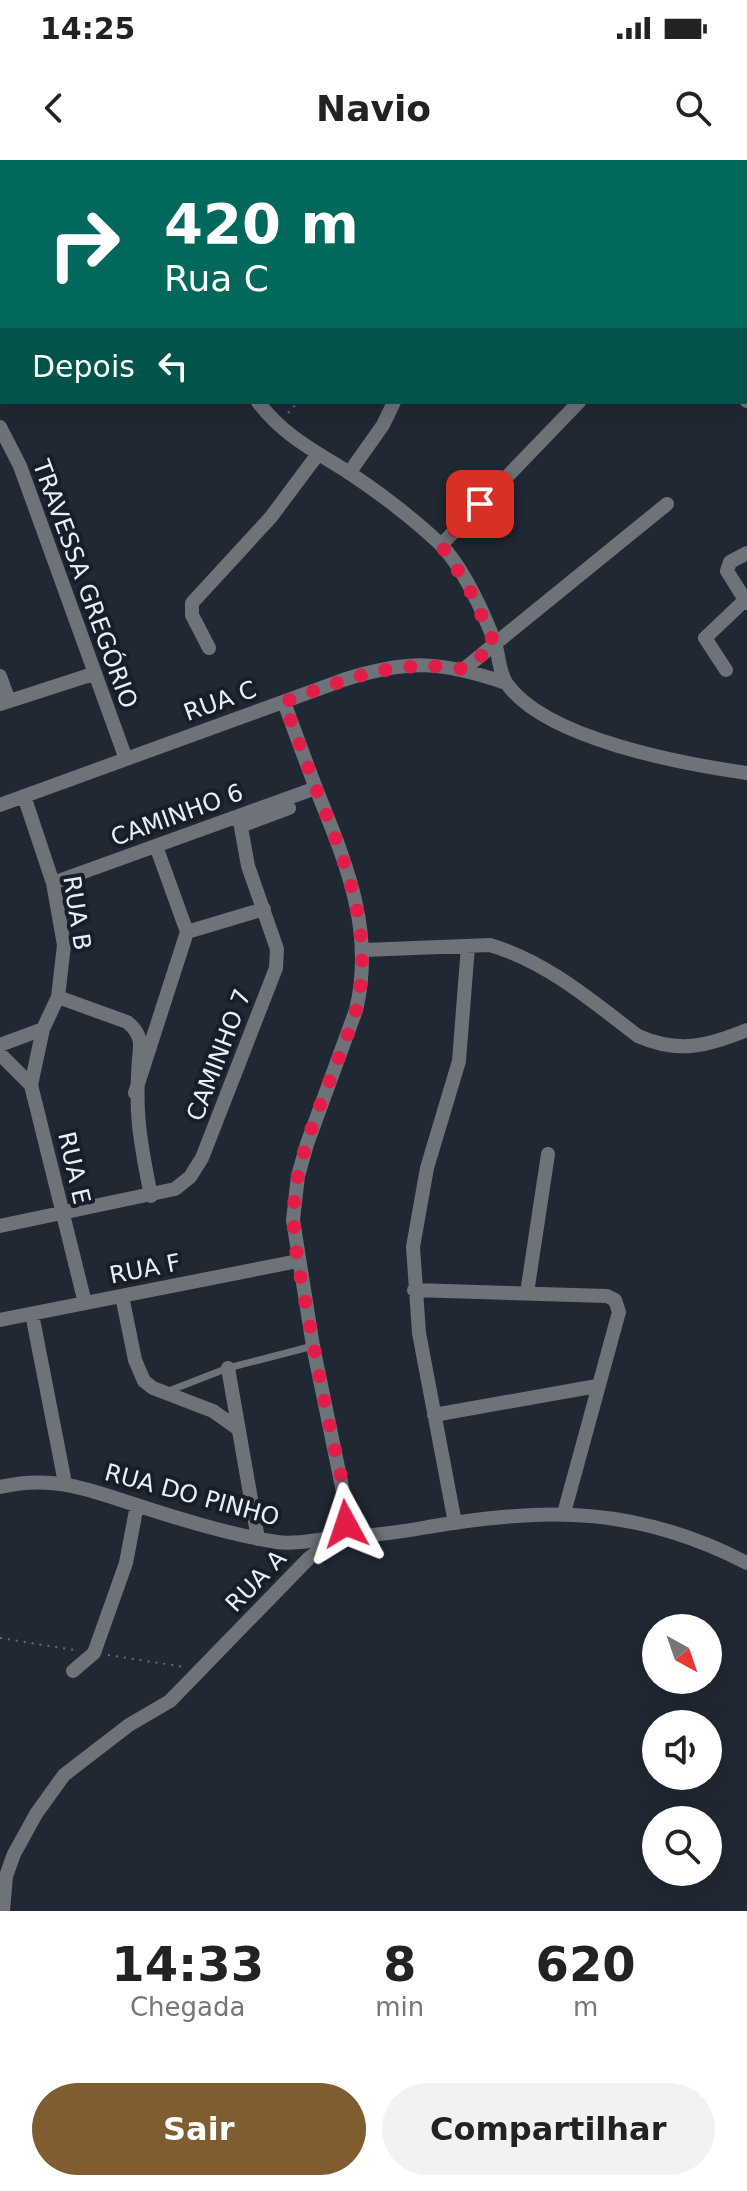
<!DOCTYPE html>
<html lang="pt">
<head>
<meta charset="utf-8">
<style>
	:root { --surface:#fff; --page:#f2f2f2; --text:#222; --muted:#767676; --accent:#805c31 }
	body { margin:0; font-family:"DejaVu Sans",sans-serif; background:var(--page); color:var(--text); height:100vh; display:flex; flex-direction:column; font-size:30px; white-space:nowrap }
	* { box-sizing:border-box; margin:0 }
	p { font-size:26px; color:var(--muted) }
	.icon { flex:none; width:44px; height:44px; fill:none; stroke:currentColor; stroke-width:2; stroke-linecap:round; stroke-linejoin:round }
	.map { position:relative; height:1751px; overflow:hidden }
	.sheet { display:flex; flex-direction:column; background:var(--surface); flex:1 }
	.sheet>* { flex:none }
	.hud { position:absolute; left:0px; top:0px; width:748px; height:244px; box-shadow:0 8px 32px #0002; background:#00695c; color:#fff; overflow:hidden }
	.needle { width:52px; rotate:140deg }
	.buttons { position:absolute; left:642px; top:1454px; display:grid; gap:16px }
	.buttons a { display:grid; place-items:center; width:80px; height:80px; border-radius:50%; background:var(--surface); box-shadow:0 8px 32px #0002; font-size:40px }
	.pin { position:absolute; display:grid; place-items:center; width:68px; height:68px; color:#fff; margin:-34px; border-radius:16px; box-shadow:0 4px 12px #0006 }
	.me { position:absolute; width:88px; margin:-44px; rotate:355deg; stroke-linejoin:round; filter:drop-shadow(0 0 6px #0008) }
	.turn { display:flex; align-items:center; gap:28px; height:168px; padding:0 32px; font-size:36px }
	.turn .icon { width:104px; height:104px; stroke-width:2.5 }
	.turn b { display:block; font-size:56px; line-height:68px }
	.then { display:flex; align-items:center; height:76px; padding:0 32px; background:#0003; gap:16px; font-size:30px }
	.eta { display:flex; justify-content:space-evenly; align-items:center; height:136px; text-align:center }
	.eta b { font-size:48px; font-weight:600; line-height:56px }
	.cta { display:flex; gap:16px; margin-top:auto; padding:16px 32px }
	.cta a { flex:1; height:92px; border-radius:48px; background:var(--accent); color:#fff; font-size:32px; font-weight:600; line-height:92px; text-align:center }
	.cta a+a { background:var(--page); color:var(--text) }
	.status { display:flex; justify-content:space-between; align-items:center; height:56px; padding:0 40px; background:var(--surface); direction:ltr }
	.status svg { height:22px; fill:currentColor }
	header { display:flex; justify-content:space-between; align-items:center; height:104px; padding:0 32px; background:var(--surface); font-size:36px; font-weight:600 }
	.map>svg:first-child { display:block }
	.lines { fill:none; stroke-linecap:round; stroke-linejoin:round }
	.path { stroke:#656c77; stroke-width:2; stroke-dasharray:2 6; stroke-linecap:butt }
	.lane { stroke:#6e7279; stroke-width:7 }
	.street { stroke:#6e7279; stroke-width:14 }
	.route { stroke:#e11d48; stroke-width:14; stroke-dasharray:0 25.2 }
	.labels { text-anchor:middle; stroke-width:8; stroke-linejoin:round; paint-order:stroke }
	.street-label { font-size:24px; fill:#e9eef7; stroke:#171e2a }
</style>
</head>
<body>
<div class="status"><b>14:25</b><svg viewBox="0 0 49 12"><path d="M0 12V9h3v3zM5 12V6h3v6zM10 12V3h3v9zM15 12V0h3v12zM26 1h20v11H26zM47 4h2v5h-2z"/></svg></div>
<header><svg class="icon" aria-label="back" viewBox="0 0 24 24"><path d="M15 5l-7 7 7 7"/></svg>Navio<svg class="icon" aria-label="search" viewBox="0 0 24 24"><circle cx="10" cy="10" r="6"/><path d="M15 15l6 6"/></svg></header>
<div class="map">
<svg width="747" height="1751" viewBox="0 0 747 1751">
	<rect width="100%" height="100%" fill="#202834"/>
	<g class="lines">
		<path class="path" d="M506,0l1,2
			M288,253l10,-11
			M0,1478l74,12
			M108,1495l77,12"/>
		<path class="lane" d="M166,1232l62,-24 85,-22"/>
		<path class="street" d="M151,0v2
			M409,0v2
			M41,2l2,-2
			M0,60l2,-2
			M0,206l2,-3
			M746,212l1,-1
			M746,240l1,1
			M258,242c25,33 55,48 90,70 29,19 66,47 91,71 23,22 45,70 56,100 4,12 4,30 12,41 39,55 176,80 240,89
			M0,267l20,39 106,293
			M349,313l34,-48 11,-23
			M441,385l138,-143
			M747,393l-17,9 -3,9 20,32
			M209,488l-17,-33v-12l79,-86 47,-63
			M464,509l203,-165
			M726,510l-21,-32 40,-38
			M0,516l9,25
			M0,544l93,-30
			M24,636l29,87 11,62 -6,52 -15,32 -12,56
			M0,645l343,-125c66,-21 98,-19 163,3
			M241,666l48,-18
			M53,723l263,-95
			M187,772l77,-23
			M364,790l126,-5c57,17 102,56 148,91 41,18 70,10 109,-6
			M58,837l69,25c9,7 14,15 13,26 -6,60 -1,89 11,148
			M0,885l43,-16
			M0,894l31,31 54,218
			M135,933l52,-161 -31,-86
			M0,1066l175,-37 15,-12 12,-19 74,-190 1,-19 -29,-83 -9,-50
			M414,1130l193,6 8,4 4,12 -55,201
			M527,1133l21,-139
			M122,1136l13,64 9,21 9,7 60,23 24,17
			M32,1154l33,169
			M0,1160l298,-59
			M228,1208l30,171
			M434,1255l163,-29
			M0,1327c48,-11 79,-1 124,14 49,16 102,33 153,41 21,3 39,-3 60,-4 31,-2 60,-5 91,-11 119,-20 209,-21 319,36
			M455,1363l-36,-190 -6,-86 14,-79 32,-107 9,-115
			M73,1511l21,-18 32,-90 11,-58
			M3,1751l3,-35 8,-22 22,-40 28,-39 65,-50 41,-24 139,-143 27,-20 12,-22 -35,-170 -20,-126 5,-44 9,-32 49,-134c18,-75 -7,-140 -35,-209 -13,-33 -25,-66 -37,-99"/>
	</g>
	<g class="lines">
		<path class="route" d="M346,1364l2,-19c-15,-61 -28,-122 -39,-184 -9,-48 -22,-97 -11,-145 12,-57 41,-111 58,-166 18,-76 -8,-140 -35,-209 -13,-33 -25,-66 -37,-99 63,-23 112,-44 180,-33l31,-24 -27,-59 -27,-41 39,-41"/>
	</g>
	<g class="labels">
		<g class="street-label">
			<text transform="translate(85 424) rotate(70)" y="8">TRAVESSA GREGÓRIO</text>
			<text transform="translate(220 541) rotate(-20)" y="8">RUA C</text>
			<text transform="translate(177 655) rotate(-20)" y="8">CAMINHO 6</text>
			<text transform="translate(77 753) rotate(81)" y="8">RUA B</text>
			<text transform="translate(219 895) rotate(-69)" y="8">CAMINHO 7</text>
			<text transform="translate(74 1008) rotate(77)" y="8">RUA E</text>
			<text transform="translate(145 1109) rotate(-11)" y="8">RUA F</text>
			<text transform="translate(192 1335) rotate(15)" y="8">RUA DO PINHO</text>
			<text transform="translate(256 1421) rotate(-46)" y="8">RUA A</text>
		</g>
	</g>
</svg>
<div class="buttons">
<a><svg class="needle" viewBox="-14 -14 28 28"><path d="M0-13l5 13h-10z" fill="#e53935"/><path d="M0 13l5-13h-10z" fill="#767676"/></svg></a>
<a><svg class="icon" aria-label="sound" viewBox="0 0 24 24"><path d="M4 9h4l5-4v14l-5-4H4zM17 9q2 3 0 6"/></svg></a>
<a><svg class="icon" aria-label="search" viewBox="0 0 24 24"><circle cx="10" cy="10" r="6"/><path d="M15 15l6 6"/></svg></a>
</div>
<div class="pin" style="left:480px;top:344px;background:#d93025"><svg class="icon" aria-label="arrive" viewBox="0 0 24 24"><path d="M6 21V4h12l-3 4 3 4H6"/></svg></div>
<svg class="me" style="left:346px;top:1364px" viewBox="-20 -20 40 40"><path d="M0-17L14 15 0 8-14 15z" fill="#e11d48" stroke="#fff" stroke-width="4"/></svg>
<div class="hud">
<div class="turn"><svg class="icon" aria-label="right" viewBox="0 0 24 24"><path d="M7 20v-9h11M14 6l5 5-5 5"/></svg><div><b>420 m</b>Rua C</div></div>
<div class="then">Depois<svg class="icon" aria-label="left" viewBox="0 0 24 24"><path d="M17 20v-9H6M10 6l-5 5 5 5"/></svg></div>
</div>
</div>
<section class="sheet">
<div class="eta">
<div><b>14:33</b><p>Chegada</p></div>
<div><b>8</b><p>min</p></div>
<div><b>620</b><p>m</p></div>
</div>
<div class="cta"><a>Sair</a><a>Compartilhar</a></div>
</section>
</body>
</html>
